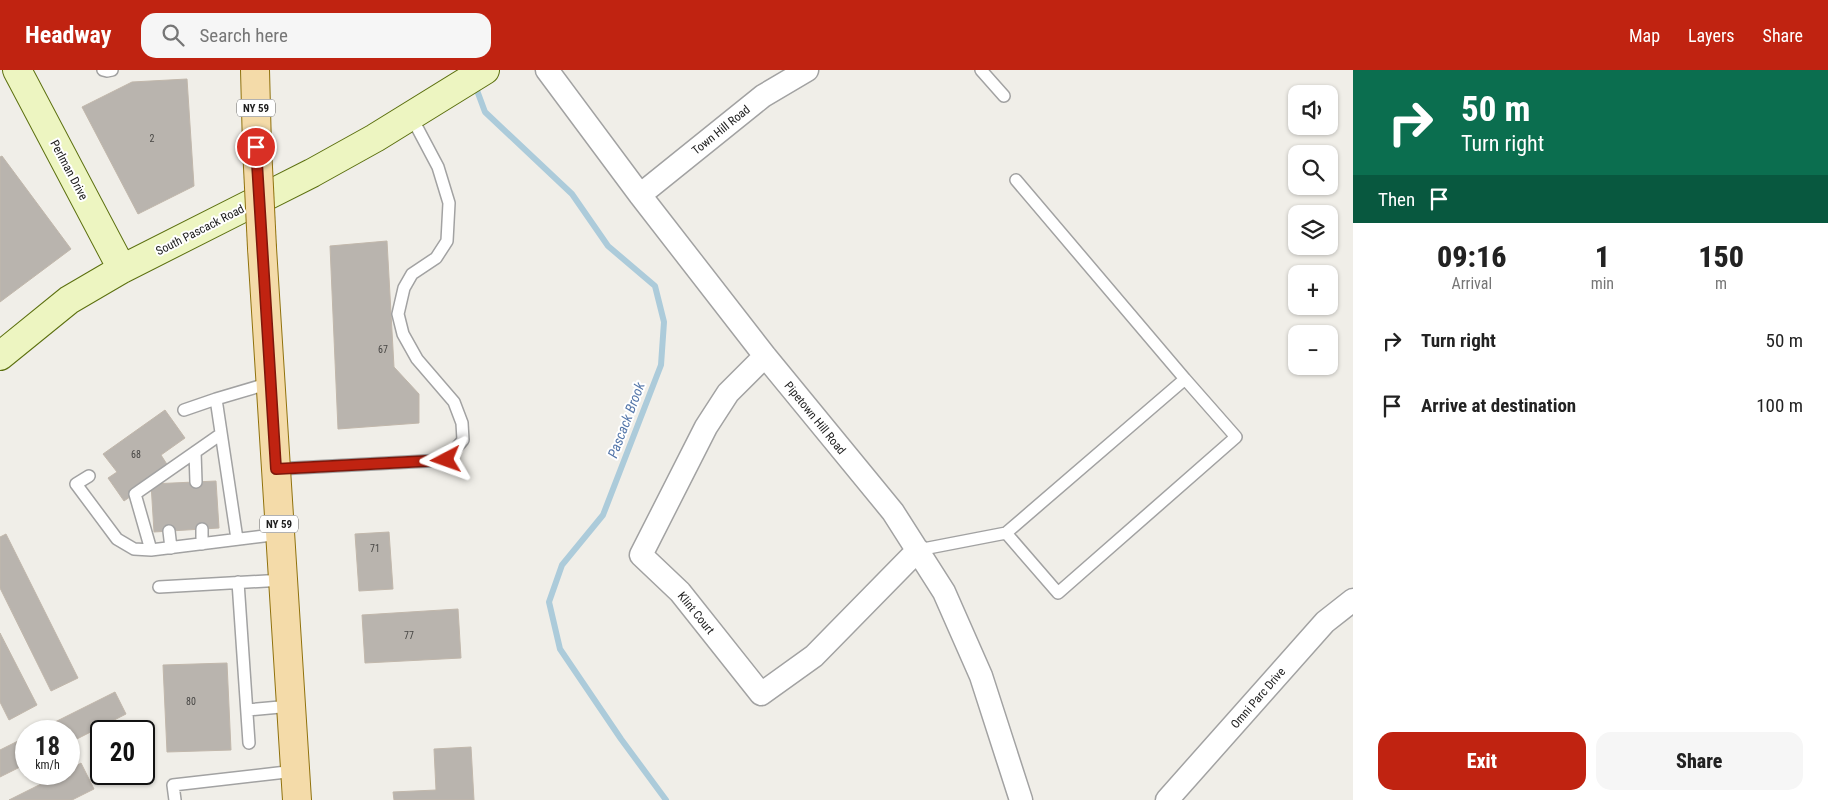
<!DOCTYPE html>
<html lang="en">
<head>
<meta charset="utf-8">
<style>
	:root { --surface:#fff; --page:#f6f6f6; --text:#222; --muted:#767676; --accent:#c02311 }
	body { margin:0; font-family:"Roboto Condensed",sans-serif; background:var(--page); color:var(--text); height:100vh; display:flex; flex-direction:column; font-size:19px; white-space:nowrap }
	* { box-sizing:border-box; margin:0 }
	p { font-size:16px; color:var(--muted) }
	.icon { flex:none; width:28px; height:28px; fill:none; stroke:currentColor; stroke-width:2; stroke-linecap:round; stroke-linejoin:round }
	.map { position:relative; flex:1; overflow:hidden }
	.side { display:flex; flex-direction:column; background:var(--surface); width:475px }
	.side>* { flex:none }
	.banner { background:#0b6e4f; color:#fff; overflow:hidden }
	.controls { position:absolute; left:1288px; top:15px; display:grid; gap:10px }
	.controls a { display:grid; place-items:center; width:50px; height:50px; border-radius:10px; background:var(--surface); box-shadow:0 1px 4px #0004; font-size:25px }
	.speed { position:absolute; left:15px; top:650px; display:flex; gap:10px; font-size:25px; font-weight:700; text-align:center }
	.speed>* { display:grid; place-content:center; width:65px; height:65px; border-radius:50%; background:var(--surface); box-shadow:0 1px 4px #0004; line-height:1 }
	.speed small { font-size:12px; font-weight:400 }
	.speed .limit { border:2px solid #111; border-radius:8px; background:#fff; color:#111 }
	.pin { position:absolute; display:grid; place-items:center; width:42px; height:42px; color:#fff; margin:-21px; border:2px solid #fff; border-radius:50%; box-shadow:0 1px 5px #0007 }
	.me { position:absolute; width:55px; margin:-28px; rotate:266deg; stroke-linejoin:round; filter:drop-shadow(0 0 4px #0008) }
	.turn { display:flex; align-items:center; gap:18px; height:105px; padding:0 25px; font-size:22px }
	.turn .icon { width:65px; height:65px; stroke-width:2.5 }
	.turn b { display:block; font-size:35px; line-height:42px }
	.then { display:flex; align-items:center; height:48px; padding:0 25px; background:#0003; gap:10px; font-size:19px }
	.eta { display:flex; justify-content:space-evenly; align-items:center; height:85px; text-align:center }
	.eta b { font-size:30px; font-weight:800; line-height:35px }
	.action { display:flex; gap:10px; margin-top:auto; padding:10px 25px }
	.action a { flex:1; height:58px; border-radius:15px; background:var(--accent); color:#fff; font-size:20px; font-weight:800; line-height:58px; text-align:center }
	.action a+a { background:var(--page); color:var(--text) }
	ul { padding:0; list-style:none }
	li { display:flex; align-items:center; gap:15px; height:65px; padding:0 25px }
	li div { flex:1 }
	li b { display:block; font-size:19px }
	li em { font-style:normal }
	header { display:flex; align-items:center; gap:30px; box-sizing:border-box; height:70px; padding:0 25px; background:var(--accent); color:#fff }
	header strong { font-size:24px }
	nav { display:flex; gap:28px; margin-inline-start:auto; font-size:18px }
	.search { width:350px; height:45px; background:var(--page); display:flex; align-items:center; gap:12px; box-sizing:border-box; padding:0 18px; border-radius:15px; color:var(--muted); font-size:19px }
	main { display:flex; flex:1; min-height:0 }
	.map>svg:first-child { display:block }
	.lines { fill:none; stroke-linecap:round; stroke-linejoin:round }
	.stream { stroke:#accbda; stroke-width:6 }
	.building { fill:#b9b4ae; stroke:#c1b7ab }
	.lane-casing { stroke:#a2a2a2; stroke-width:14 }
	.street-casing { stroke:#a2a2a2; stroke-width:25 }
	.secondary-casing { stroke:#5c700f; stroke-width:30 }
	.primary-casing { stroke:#90720d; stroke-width:30 }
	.lane { stroke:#fff; stroke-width:11 }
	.street { stroke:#fff; stroke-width:22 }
	.secondary { stroke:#edf5c1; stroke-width:28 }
	.primary { stroke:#f4dba9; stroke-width:28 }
	.primary-bridge-casing { stroke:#90720d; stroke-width:30; stroke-linecap:butt }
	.primary-bridge { stroke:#f4dba9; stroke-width:28 }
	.route-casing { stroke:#7d170b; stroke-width:12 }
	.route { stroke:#c02311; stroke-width:9 }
	.labels { text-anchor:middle; stroke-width:4; stroke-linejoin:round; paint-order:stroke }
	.number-label { font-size:10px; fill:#474644 }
	.shield { fill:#fff; stroke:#646464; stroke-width:1 }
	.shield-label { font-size:11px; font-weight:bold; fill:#212121 }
	.street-label { font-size:12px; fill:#212121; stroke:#fff }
	.water-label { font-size:14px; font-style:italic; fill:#5476a9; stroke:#fff }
</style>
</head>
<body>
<header>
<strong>Headway</strong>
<div class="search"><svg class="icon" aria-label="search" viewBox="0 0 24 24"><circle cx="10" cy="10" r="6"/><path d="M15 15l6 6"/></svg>Search here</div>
<nav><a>Map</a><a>Layers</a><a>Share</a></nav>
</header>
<main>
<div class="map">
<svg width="1353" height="730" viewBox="0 0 1353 730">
	<rect width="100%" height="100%" fill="#f0eee8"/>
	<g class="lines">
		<path class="stream" d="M475,15l10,27 87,82 36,52 47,40 9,36 -3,43 -58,150 -41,50 -13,37 11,47 61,90 45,61"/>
	</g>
	<path class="building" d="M187,9l7,107 -56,28 -56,-107 50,-25z
		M2,86l69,93 -71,53v-145z
		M387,171l7,126 25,27v29l-81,6 -8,-183z
		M165,340l20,28 -24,17 9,14 -46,32 -16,-23 9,-6 -14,-18z
		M216,411l3,47 -65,4 -3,-48z
		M389,462l4,57 -34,2 -4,-57z
		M6,464l72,144 -27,13 -51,-103v-51z
		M458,539l3,49 -96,5 -3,-48z
		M0,563l37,72 -28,15 -9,-18z
		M227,593l4,87 -64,2 -4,-87z
		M115,622l11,22 -57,29v-12h-32z
		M26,667v27l-26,13v-27z
		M471,677l3,53h-80l-1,-8 43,-2 -2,-41z
		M81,693l13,26 -22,11h-63l52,-26h8v-4z"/>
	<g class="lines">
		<g class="lane-casing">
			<path id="lane" d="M103,0l4,1 5,-1
				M981,0l23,26
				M1016,110l169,199
				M184,340l32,-11
				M195,382l1,30
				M276,399l170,-9 17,-20 -1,-17 -8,-21 -37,-43 -14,-25 -5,-20 6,-26 8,-14 24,-16 11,-17 2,-38 -11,-36 -27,-51
				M89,406l-13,8 41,55 17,10 17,1 129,-16
				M202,459v15
				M169,461l2,17
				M237,469l-21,-140 54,-16
				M151,480l-16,-56 86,-60
				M918,480l88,-17 179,-154 51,58 -178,156 -52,-60
				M238,512l11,161
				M159,517l124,-7
				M247,640l44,-4
				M175,730l-2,-15 122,-14"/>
		</g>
		<g class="street-casing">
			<path id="street" d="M547,0l93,125 125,161 128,156 51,80 37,84 40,124
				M640,125l123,-99 44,-26
				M765,286l-37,37 -22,34 -65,128 39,37 81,102 53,-38 104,-106
				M1167,730l158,-178 28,-22"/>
		</g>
		<g class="secondary-casing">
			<path id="secondary" d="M17,0l105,199
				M0,286l69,-56 53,-31 190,-96 63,-35 110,-68"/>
		</g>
		<g class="primary-casing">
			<path id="primary" d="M255,0l2,77
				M262,178l35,552"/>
		</g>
		<use href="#lane" class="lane"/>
		<use href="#street" class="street"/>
		<use href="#secondary" class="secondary"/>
		<use href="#primary" class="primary"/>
		<g class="primary-bridge-casing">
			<path id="primary-bridge" d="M257,77l5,101"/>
		</g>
		<use href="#primary-bridge" class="primary-bridge"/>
	</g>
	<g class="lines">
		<g class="route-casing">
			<path id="route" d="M256,77l20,322 170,-9"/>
		</g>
		<use href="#route" class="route"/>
	</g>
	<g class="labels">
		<g class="number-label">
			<text x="152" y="72">2</text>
			<text x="383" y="283">67</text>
			<text x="136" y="388">68</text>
			<text x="375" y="482">71</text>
			<text x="409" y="569">77</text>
			<text x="191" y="635">80</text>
		</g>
		<g class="shield">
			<rect x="237" y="29.5" width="38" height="17" rx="4"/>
			<rect x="260" y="445.5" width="38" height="17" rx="4"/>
		</g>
		<g class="shield-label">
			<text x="256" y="42">NY 59</text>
			<text x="279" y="458">NY 59</text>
		</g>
		<g class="street-label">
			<text transform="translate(721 60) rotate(-39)" y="4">Town Hill Road</text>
			<text transform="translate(69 100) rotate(62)" y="4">Perlman Drive</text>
			<text transform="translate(200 160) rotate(-27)" y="4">South Pascack Road</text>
			<text transform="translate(815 348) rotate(51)" y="4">Pipetown Hill Road</text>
			<text transform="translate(696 543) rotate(51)" y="4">Klint Court</text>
			<text transform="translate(1258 628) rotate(-49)" y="4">Omni Parc Drive</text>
		</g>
		<g class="water-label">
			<text transform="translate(626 350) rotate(-69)" y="5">Pascack Brook</text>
		</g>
	</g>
</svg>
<div class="controls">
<a><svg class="icon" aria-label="sound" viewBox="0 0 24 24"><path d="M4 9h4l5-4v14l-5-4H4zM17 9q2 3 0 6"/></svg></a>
<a><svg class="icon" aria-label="search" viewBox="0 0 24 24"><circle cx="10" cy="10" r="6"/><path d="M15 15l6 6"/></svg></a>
<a><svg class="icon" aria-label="layers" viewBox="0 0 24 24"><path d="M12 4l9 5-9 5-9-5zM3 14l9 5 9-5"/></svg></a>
<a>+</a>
<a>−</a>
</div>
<div class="speed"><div>18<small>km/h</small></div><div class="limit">20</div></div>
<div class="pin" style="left:256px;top:77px;background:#d93025"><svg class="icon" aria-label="arrive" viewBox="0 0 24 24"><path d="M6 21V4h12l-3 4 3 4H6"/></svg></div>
<svg class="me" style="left:446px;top:390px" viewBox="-20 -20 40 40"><path d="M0-17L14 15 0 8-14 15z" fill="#c02311" stroke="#fff" stroke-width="4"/></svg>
</div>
<section class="side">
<div class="banner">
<div class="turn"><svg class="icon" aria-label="right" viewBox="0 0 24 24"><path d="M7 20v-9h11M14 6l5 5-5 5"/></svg><div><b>50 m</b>Turn right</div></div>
<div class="then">Then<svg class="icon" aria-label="arrive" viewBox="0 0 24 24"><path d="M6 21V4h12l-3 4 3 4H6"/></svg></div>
</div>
<div class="eta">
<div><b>09:16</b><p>Arrival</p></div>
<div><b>1</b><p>min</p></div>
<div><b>150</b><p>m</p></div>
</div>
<ul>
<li><svg class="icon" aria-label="right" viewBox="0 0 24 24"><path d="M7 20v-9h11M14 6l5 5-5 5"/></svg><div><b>Turn right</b></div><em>50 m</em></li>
<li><svg class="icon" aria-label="arrive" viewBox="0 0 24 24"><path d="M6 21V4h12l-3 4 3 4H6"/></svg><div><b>Arrive at destination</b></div><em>100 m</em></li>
</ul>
<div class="action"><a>Exit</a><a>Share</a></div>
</section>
</main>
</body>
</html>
